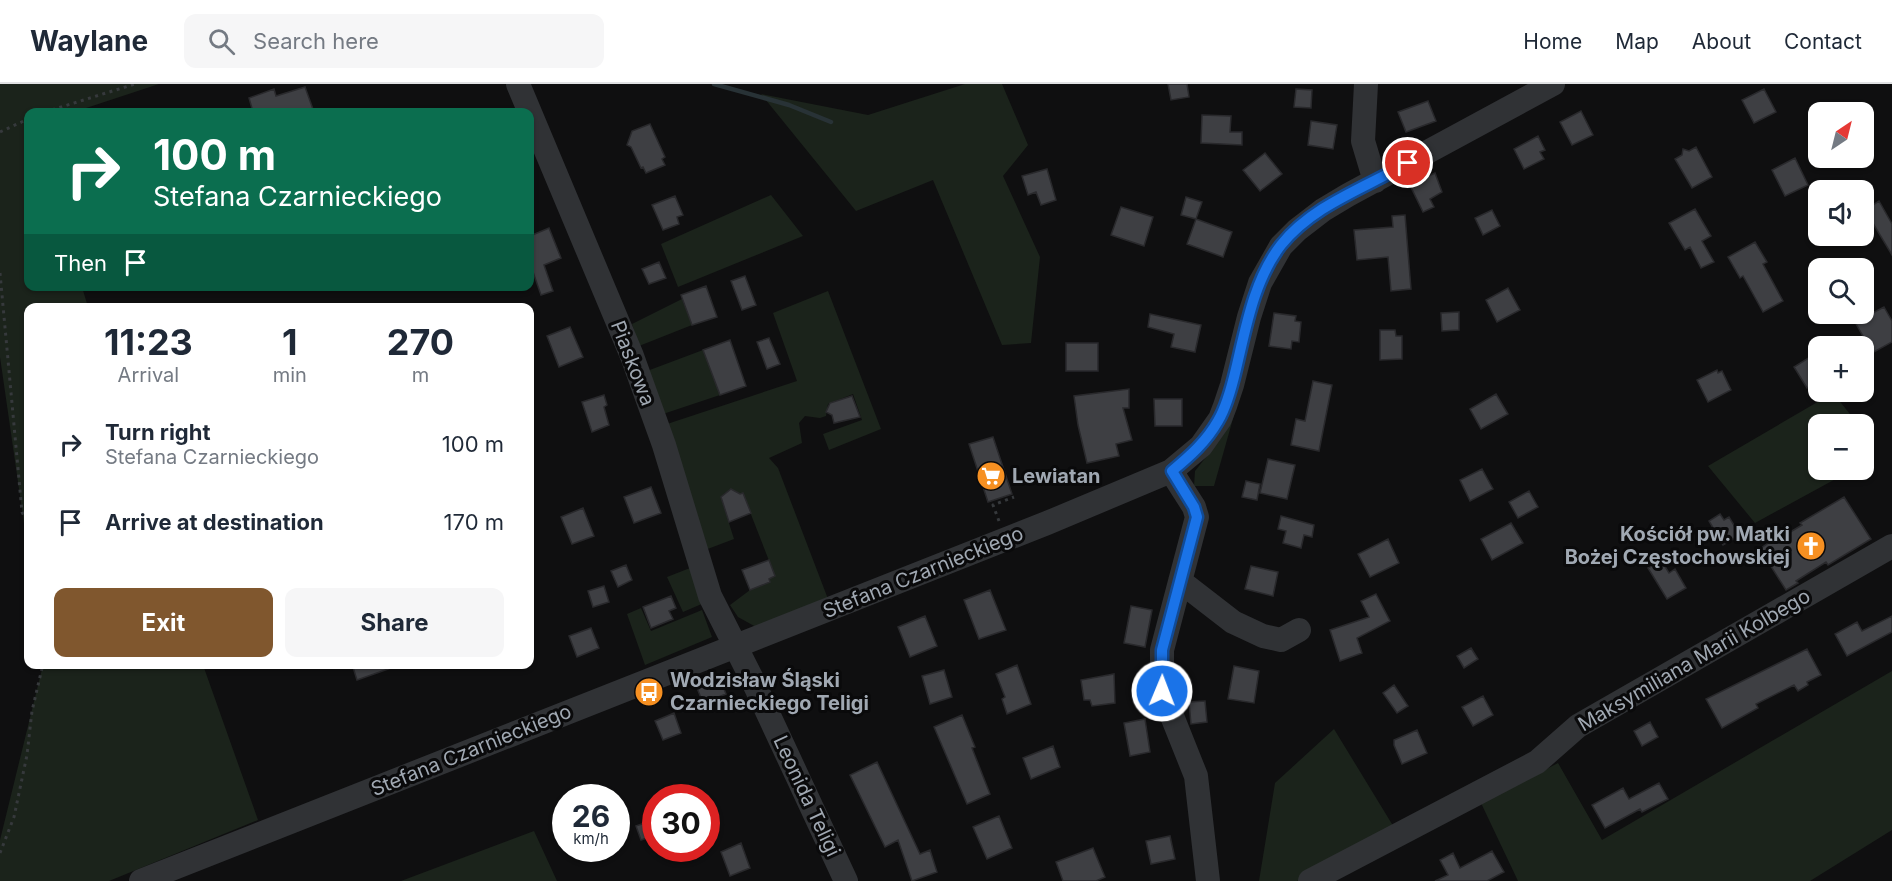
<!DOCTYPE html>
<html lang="en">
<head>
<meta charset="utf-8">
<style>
	:root { --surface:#fff; --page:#f6f6f7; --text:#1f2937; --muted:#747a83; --line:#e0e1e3; --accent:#80572e }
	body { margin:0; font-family:Inter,sans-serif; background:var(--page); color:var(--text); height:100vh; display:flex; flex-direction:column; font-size:22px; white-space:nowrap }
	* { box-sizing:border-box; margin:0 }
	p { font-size:20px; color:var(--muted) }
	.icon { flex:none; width:33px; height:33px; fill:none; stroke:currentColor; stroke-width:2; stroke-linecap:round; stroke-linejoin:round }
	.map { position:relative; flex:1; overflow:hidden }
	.details { position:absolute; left:24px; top:219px; width:510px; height:366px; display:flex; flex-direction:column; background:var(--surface); border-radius:12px; box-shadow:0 2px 4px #0004 }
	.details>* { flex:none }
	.banner { position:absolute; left:24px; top:24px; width:510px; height:183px; border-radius:12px; box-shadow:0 2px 4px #0004; background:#0b6e4f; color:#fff; overflow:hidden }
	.needle { width:39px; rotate:35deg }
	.controls { position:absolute; left:1808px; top:18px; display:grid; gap:12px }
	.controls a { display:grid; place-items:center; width:66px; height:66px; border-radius:12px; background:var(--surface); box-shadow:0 2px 4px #0004; font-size:30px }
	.speed { position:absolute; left:552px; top:700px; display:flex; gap:12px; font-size:30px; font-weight:700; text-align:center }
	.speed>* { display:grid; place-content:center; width:78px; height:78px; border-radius:50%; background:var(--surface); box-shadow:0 2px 4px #0004; line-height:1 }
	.speed small { font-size:15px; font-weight:400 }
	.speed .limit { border:9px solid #d22; background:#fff; color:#111 }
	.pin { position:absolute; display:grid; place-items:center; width:51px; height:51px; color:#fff; margin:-26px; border:3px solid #fff; border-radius:50%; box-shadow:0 2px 6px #0007 }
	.me { position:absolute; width:66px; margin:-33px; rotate:1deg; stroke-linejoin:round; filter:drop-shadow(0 0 4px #0008) }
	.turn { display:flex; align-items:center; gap:21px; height:126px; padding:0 30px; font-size:27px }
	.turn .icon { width:78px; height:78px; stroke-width:2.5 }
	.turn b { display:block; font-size:42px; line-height:51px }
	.then { display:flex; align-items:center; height:57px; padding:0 30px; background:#0003; gap:12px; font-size:22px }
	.eta { display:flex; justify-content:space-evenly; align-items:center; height:102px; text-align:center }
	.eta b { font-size:36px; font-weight:700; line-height:42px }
	.primary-button { display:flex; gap:12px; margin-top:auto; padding:12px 30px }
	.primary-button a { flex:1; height:69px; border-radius:12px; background:var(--accent); color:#fff; font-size:24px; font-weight:700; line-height:69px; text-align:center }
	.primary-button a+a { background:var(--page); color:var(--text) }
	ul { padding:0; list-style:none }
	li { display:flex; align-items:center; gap:18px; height:78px; padding:0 30px }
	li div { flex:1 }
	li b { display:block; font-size:22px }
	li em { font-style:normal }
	header { display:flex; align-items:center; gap:36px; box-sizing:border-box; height:84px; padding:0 30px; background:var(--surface); border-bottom:2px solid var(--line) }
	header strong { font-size:28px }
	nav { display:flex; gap:33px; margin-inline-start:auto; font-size:21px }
	.search { width:420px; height:54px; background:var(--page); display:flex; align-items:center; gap:15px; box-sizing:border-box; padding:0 21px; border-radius:12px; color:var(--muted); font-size:22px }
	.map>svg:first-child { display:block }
	.green { fill:#1b231b }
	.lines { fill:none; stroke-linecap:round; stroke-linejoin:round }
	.stream { stroke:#283236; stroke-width:4.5 }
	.building { fill:#3e3f43; stroke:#29292c; stroke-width:1.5 }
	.path { stroke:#36393c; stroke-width:3; stroke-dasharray:3 4.5; stroke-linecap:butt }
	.minor { stroke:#303235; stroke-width:24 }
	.route-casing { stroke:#114b97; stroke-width:15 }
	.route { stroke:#1a73e8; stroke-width:10 }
	.labels { text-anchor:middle; stroke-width:6; stroke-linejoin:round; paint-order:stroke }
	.street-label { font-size:20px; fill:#a0a8b2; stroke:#0a0a0b }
	.poi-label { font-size:20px; font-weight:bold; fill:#a0a8b2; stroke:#0a0a0b; text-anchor:start }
</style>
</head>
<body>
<header>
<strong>Waylane</strong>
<div class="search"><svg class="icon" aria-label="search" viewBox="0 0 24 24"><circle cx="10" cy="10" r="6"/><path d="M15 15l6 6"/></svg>Search here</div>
<nav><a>Home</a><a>Map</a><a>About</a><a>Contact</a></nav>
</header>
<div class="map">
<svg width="1892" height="797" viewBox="0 0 1892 797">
	<rect width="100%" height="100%" fill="#0f0f10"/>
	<path class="green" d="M0,0h159l-85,28h-46v174l54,1 6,20 -60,1v243l-28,-194z
		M965,0h37l26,61 -25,31 37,81 -9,86 -29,2 -69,-165 -77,31 -95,-117 107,21z
		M771,111l32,41 -125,51 -17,-43z
		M828,207l53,138 -52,21 -6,-16 39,-14 -9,-26 -25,10 -2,12 -6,2 -15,-2 -6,7 3,20 -33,15 9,10 50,131 -72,28 -18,-10 -8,-12 20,-15 20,-8 -1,-3 6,-3 -32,-82 -6,1 -6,-6 -7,5 2,5 -4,2 12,38 -29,11 -41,-125 133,-44 -24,-68z
		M682,215l10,26 -53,21 -7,-22z
		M703,266l17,45 -57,19 -16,-43z
		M1833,309l25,31h-40v46h34l-97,53 -47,-57z
		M1238,317l-24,85h-20l1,-15 23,-29z
		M690,484l14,35 -21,9 -16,-35z
		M641,524l10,23 51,-21 10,27 -67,28 -18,-51z
		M43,581h160l55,155 -149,61h-109v-41z
		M1892,587v159l-82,51h-292l-37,-78 77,-40 44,77z
		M1334,645l61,100 -98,52h-38l16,-98z
		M534,747l23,50h-156z"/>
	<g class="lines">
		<path class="stream" d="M714,0l75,21 42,17"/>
	</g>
	<path class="building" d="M1168,0h19l2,13 -18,3z
		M305,3l9,25h-61l-4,-14 25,-9 2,7z
		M1296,5l16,1 -1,18 -17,-1z
		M1764,5l12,23 -22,11 -12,-23z
		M1428,17l8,20 -30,11 -8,-20z
		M1581,27l12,24 -21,10 -12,-23z
		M1202,31l29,1 -1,16h12v13l-41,-2z
		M1311,37l26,4 -4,24 -25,-4z
		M650,40l15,33 -3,2 3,6 -19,8 -3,-6 -2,1 -10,-21 -4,-2 5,-14z
		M1538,52l7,14 -5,2 4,7 -20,10 -10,-20z
		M1696,63l16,30 -20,11 -17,-29 7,-4 1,-6 6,2z
		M1265,69l17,21 -22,17 -17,-21z
		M1795,74l13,27 -23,11 -13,-26z
		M1047,85l9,31 -15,5 -5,-13 -8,3 -6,-19z
		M1435,89l7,19 -12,7 4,8 -11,5 -16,-33 10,-5 3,6z
		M675,112l8,19 -6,2 2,7 -16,6 -11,-25z
		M1186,113l16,5 -6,17 -15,-4z
		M1879,117l13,23v31l-27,-45z
		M1121,123l32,10 -9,29 -33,-11z
		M1695,125l16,27 -9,5 12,21 -13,6 -11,-21 -5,3 -16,-27z
		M1492,126l8,16 -17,9 -8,-17z
		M1405,131l6,74 -20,2 -3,-34 -31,3 -3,-30 39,-3 -1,-11z
		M1196,135l36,13 -9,25 -36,-13z
		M549,144l12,30 -17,7 9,26 -12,4 -9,-26 -2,1v-34z
		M1755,158l12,20 -4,2 20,37 -20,11 -20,-36 -3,2 -12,-21z
		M659,178l7,16 -17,6 -7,-15z
		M745,192l11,29 -14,5 -11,-29z
		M706,202l11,31 -25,8 -11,-30z
		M1508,204l12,22 -23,12 -11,-22z
		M1884,223l8,14v21l-29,16 1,-20 -9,-16z
		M1459,228v18l-17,1 -1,-18z
		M1274,229l22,3 -1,5 6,1 -2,20 -7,-1 -1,8 -22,-3z
		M1150,230l51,11 -6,27 -24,-5 3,-13 -26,-7z
		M570,243l13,30 -24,10 -12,-31z
		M1380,246h15l1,6h6v23l-22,1z
		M769,254l11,26 -13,5 -10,-27z
		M730,256l16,46 -26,9 -17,-45z
		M1066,259h32v28h-32z
		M1818,268v30l-11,6 -13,-21z
		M1717,286l1,3 4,-2 9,19 -23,12 -11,-22z
		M1313,297l19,4 -13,66 -28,-6 5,-26 9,2z
		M1129,305v19h-6l9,32 -16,4 3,12 -32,7 -9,-38 -4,-29z
		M1496,310l12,20 -27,15 -11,-20z
		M604,311l3,10 -3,2 5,18 -17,7 -10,-30z
		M852,312l8,21 -26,6 -2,-8 -6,-3 4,-9z
		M1154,315h28v27h-27z
		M993,353l19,57 -24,8 -19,-58z
		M1268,375l27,6 -8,34 -27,-6z
		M1482,385l11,20 -23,12 -10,-21z
		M1246,397l14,3 -3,16 -15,-3z
		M651,403l10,26 -27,10 -10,-26z
		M731,405l9,5 3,-1 8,20 -22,9 -8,-25z
		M1529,407l9,16 -20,11 -9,-16z
		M1844,413l27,42 -43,26 -2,-3 -30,19 2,2 -12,7 -26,-41 11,-8 1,2 30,-18 -2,-2z
		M583,424l11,28 -22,8 -11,-27z
		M1720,430l4,6 5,-3 11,18 -17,10 -14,-24z
		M1281,432l33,9 -2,12 -8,-2 -3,13 -18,-5 3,-12 -8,-2z
		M1511,439l12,20 -31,17 -11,-21z
		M1388,455l11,24 -29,14 -12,-23z
		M769,476l6,16 -6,3 1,3 -20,8 -8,-20z
		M1661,476l8,13 6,-4 11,19 -19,11 -19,-31z
		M626,481l6,15 -14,7 -7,-16z
		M1251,482l27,6 -5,24 -28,-7z
		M604,502l5,16 -16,5 -5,-16z
		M990,506l16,40 -27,9 -15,-39z
		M1376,510l14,27 -33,17 5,15 -22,8 -10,-31 39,-13 -8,-16z
		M671,512l5,12 -7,3 4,8 -22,9 -8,-21z
		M1131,522l21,4 -7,37 -21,-4z
		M925,532l12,30 -27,11 -12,-30z
		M1892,532v16l-45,24 -12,-22 22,-12 5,9z
		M591,544l8,20 -22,9 -8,-21z
		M1471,564l7,11 -14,9 -7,-12z
		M1807,565l14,26 -14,7 1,3 -10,6 -4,-6 -38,19 2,4 -36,20 -16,-29z
		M352,580h42v3l-37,13z
		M1017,581l14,39 -24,10 -5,-15 3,-2 -9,-23z
		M1234,582l25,5 -5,32 -26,-4z
		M944,586l8,27 -22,7 -8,-28z
		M718,590l8,20 -23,9 -8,-20z
		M1114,590l1,29 -23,3 -2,-6h-6l-3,-20z
		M1394,601l14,21 -11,7 -14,-20z
		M1483,612l10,19 -20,11 -11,-19z
		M1205,617l2,21 -16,2 -2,-22z
		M674,629l7,20 -18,7 -8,-19z
		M962,631l13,32 -3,1 18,46 -23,10 -33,-77z
		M1145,635l5,33 -20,4 -6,-33z
		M1650,638l8,15 -16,9 -8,-15z
		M1417,646l10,23 -25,11 -8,-19v-5z
		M1053,662l7,21 -29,12 -8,-21z
		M877,678l43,92 10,-4 7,22 -25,9 -14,-41 -13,7 -35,-72z
		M1659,699l9,16 -26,13 -2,-3 -35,19 -13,-23 31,-17 6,11z
		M999,732l13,32 -25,11 -14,-32z
		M656,735v16l-15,5 -5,-14z
		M1170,752l5,23 -24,5 -5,-23z
		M741,759l9,25 -20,8 -9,-24z
		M1093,764l12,29 -9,4h-33l-7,-19z
		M1492,767l12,21 -17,9h-52l13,-6 -8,-15 13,-7 7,15z"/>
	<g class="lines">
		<path class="path" d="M45,28l90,-28
			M0,48l28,-13
			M0,189l22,239 6,12
			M999,437l-6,-16 21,-8
			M0,769l14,-36 13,-62 5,-44 11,-47"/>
		<path class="minor" d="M518,0l114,272 32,89 46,151 42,83 94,202
			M1366,0l-3,57 12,40
			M1171,387l23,36 3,10 -35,133v41l34,85 12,105
			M1180,497l53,41 30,14 18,4 18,-10
			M141,797l906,-358 124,-52 30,-25 19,-27 5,-13 7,-21 17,-68 11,-34 21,-37 16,-16 26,-20 25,-15 205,-111
			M1310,797l227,-119 41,-36 314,-180"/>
	</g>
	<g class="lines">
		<g class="route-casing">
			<path id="route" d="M1162,607v-41l35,-133 -3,-10 -22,-36c18,-15 34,-29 46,-50 9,-15 14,-35 18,-52 10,-42 18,-89 45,-124 32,-40 84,-57 127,-82"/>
		</g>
		<use href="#route" class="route"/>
	</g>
	<defs>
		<g id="supermarket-disc" transform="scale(1.5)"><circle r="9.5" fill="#f69022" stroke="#0a0a0b"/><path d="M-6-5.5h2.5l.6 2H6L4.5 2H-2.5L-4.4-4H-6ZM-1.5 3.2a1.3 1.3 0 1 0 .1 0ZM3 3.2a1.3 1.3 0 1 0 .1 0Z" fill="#fff"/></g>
		<g id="church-disc" transform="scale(1.5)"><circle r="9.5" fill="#f69022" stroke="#0a0a0b"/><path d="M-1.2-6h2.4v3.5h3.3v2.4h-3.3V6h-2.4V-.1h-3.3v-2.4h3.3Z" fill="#fff"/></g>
		<g id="bus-disc" transform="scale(1.5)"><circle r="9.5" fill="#f69022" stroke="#0a0a0b"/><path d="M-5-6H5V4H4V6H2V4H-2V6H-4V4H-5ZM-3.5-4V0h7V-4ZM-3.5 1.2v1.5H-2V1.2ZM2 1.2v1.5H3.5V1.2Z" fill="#fff"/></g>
	</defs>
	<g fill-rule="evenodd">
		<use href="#supermarket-disc" x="991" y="392"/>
		<use href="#church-disc" x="1811" y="462"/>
		<use href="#bus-disc" x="649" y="608"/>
	</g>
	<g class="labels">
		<g class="street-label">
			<text transform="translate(633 279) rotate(69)" y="7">Piaskowa</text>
			<text transform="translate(923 488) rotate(-22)" y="7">Stefana Czarnieckiego</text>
			<text transform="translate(1694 576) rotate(-30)" y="7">Maksymiliana Marii Kolbego</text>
			<text transform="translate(471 666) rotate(-22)" y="7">Stefana Czarnieckiego</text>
			<text transform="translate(807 712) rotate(65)" y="7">Leonida Teligi</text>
		</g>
		<g class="poi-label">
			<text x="1012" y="399">Lewiatan</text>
			<text x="1790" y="457" text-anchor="end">Kościół pw. Matki<tspan x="1790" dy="23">Bożej Częstochowskiej</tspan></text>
			<text x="670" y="603">Wodzisław Śląski<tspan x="670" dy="23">Czarnieckiego Teligi</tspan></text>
		</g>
	</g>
</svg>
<div class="controls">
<a><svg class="needle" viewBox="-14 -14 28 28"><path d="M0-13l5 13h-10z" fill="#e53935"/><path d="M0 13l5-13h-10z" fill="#747a83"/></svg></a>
<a><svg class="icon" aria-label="sound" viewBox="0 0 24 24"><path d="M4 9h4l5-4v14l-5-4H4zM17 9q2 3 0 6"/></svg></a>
<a><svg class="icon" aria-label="search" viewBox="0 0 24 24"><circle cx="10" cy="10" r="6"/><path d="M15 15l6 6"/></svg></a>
<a>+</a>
<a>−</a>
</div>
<div class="speed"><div>26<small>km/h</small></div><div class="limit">30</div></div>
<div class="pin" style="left:1408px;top:79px;background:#d93025"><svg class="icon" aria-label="arrive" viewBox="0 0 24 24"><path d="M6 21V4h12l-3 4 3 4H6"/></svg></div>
<svg class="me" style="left:1162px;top:607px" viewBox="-20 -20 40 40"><circle r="17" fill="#1a73e8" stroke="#fff" stroke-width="3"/><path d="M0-11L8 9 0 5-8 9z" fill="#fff"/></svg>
<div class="banner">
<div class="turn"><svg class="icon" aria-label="right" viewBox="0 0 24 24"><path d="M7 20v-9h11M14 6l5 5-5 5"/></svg><div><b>100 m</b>Stefana Czarnieckiego</div></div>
<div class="then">Then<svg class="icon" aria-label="arrive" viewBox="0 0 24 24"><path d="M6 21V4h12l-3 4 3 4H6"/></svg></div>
</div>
<section class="details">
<div class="eta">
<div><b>11:23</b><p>Arrival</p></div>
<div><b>1</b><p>min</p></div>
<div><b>270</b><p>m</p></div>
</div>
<ul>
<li><svg class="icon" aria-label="right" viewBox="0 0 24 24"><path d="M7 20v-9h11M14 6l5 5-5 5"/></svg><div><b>Turn right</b><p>Stefana Czarnieckiego</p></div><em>100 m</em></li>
<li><svg class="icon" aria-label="arrive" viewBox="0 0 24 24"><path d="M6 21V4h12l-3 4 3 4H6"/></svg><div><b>Arrive at destination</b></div><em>170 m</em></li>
</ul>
<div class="primary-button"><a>Exit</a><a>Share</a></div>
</section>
</div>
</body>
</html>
